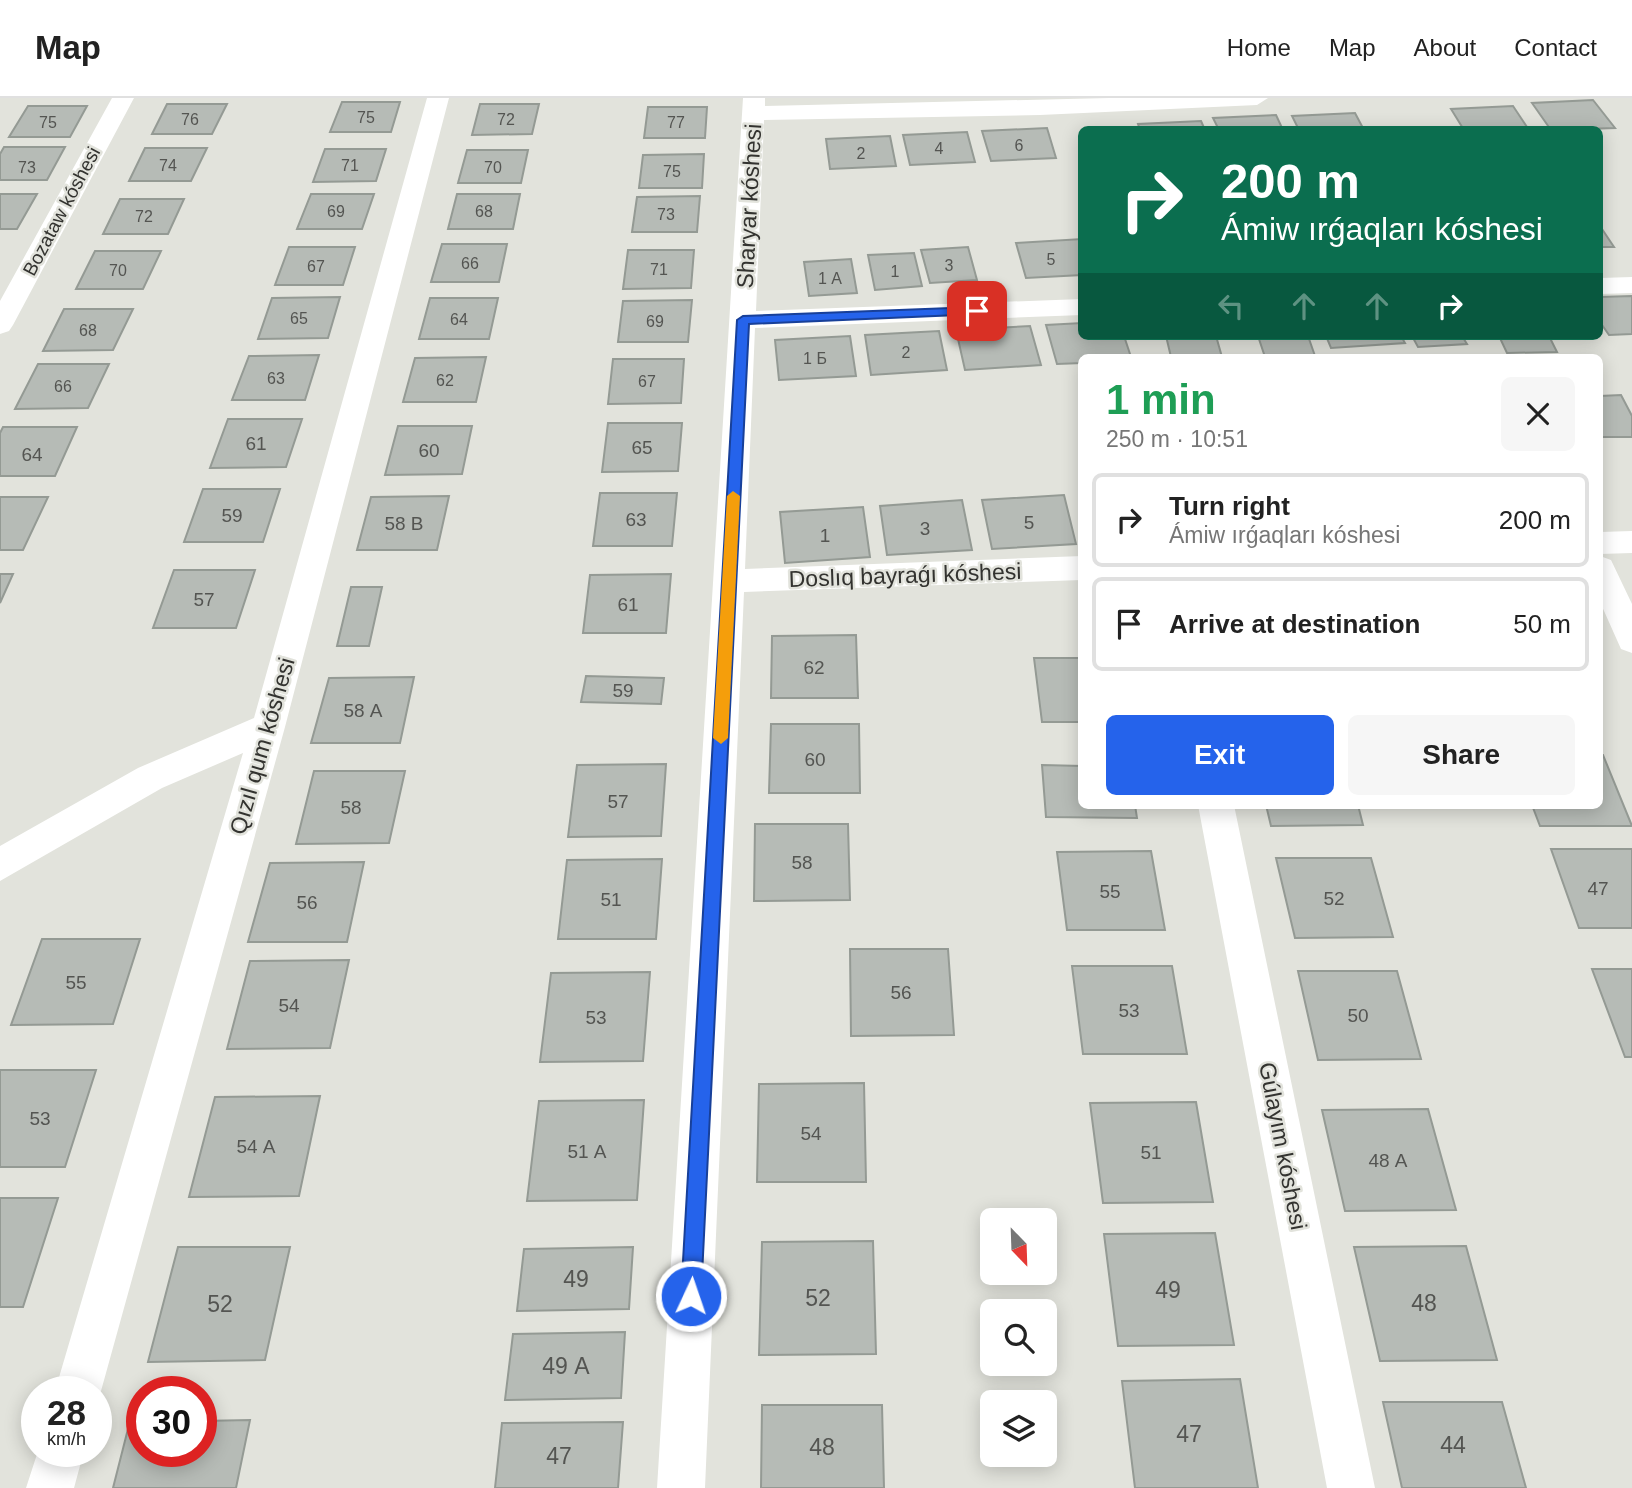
<!DOCTYPE html>
<html lang="en">
<head>
<meta charset="utf-8">
<style>
	:root { --surface:#fff; --page:#f6f6f6; --text:#222; --muted:#767676; --line:#e0e0e0; --accent:#2563eb }
	body { margin:0; font-family:Arial,sans-serif; background:var(--page); color:var(--text); height:100vh; display:flex; flex-direction:column; font-size:26px; white-space:nowrap }
	* { box-sizing:border-box; margin:0 }
	p { font-size:23px; color:var(--muted) }
	.icon { flex:none; width:38px; height:38px; fill:none; stroke:currentColor; stroke-width:2; stroke-linecap:round; stroke-linejoin:round }
	.map { position:relative; flex:1; overflow:hidden }
	.side { position:absolute; left:1078px; top:256px; width:525px; height:455px; display:flex; flex-direction:column; background:var(--surface); border-radius:10px; box-shadow:0 4px 18px #0003 }
	.side>* { flex:none }
	.top-card { position:absolute; left:1078px; top:28px; width:525px; height:214px; border-radius:10px; box-shadow:0 4px 18px #0003; background:#0b6e4f; color:#fff; overflow:hidden }
	.needle { width:46px; rotate:157deg }
	.controls { position:absolute; left:980px; top:1110px; display:grid; gap:14px }
	.controls a { display:grid; place-items:center; width:77px; height:77px; border-radius:10px; background:var(--surface); box-shadow:0 4px 18px #0003; font-size:35px }
	.speed { position:absolute; left:21px; top:1278px; display:flex; gap:14px; font-size:35px; font-weight:700; text-align:center }
	.speed>* { display:grid; place-content:center; width:91px; height:91px; border-radius:50%; background:var(--surface); box-shadow:0 4px 18px #0003; line-height:1 }
	.speed small { font-size:18px; font-weight:400 }
	.speed .limit { border:10px solid #d22; background:#fff; color:#111 }
	.pin { position:absolute; display:grid; place-items:center; width:60px; height:60px; color:#fff; margin:-30px; border-radius:14px; box-shadow:0 4px 10px #0006 }
	.me { position:absolute; width:77px; margin:-38px; rotate:3deg; stroke-linejoin:round; filter:drop-shadow(0 0 5px #0008) }
	.turn { display:flex; align-items:center; gap:24px; height:147px; padding:0 28px; font-size:32px }
	.turn .icon { width:91px; height:91px; stroke-width:2.5 }
	.turn b { display:block; font-size:49px; line-height:60px }
	.lanes { display:flex; align-items:center; height:66px; padding:0 28px; background:#0003; justify-content:center; gap:35px; direction:ltr }
	.lanes .off { opacity:.35 }
	.round { display:grid; place-items:center; flex:none; width:74px; height:74px; border-radius:10px; background:var(--page) }
	.headline { display:flex; align-items:center; justify-content:space-between; height:119px; padding:0 28px }
	h1 { font-size:42px; font-weight:700; line-height:52px; color:#1e9e55 }
	.cta { display:flex; gap:14px; margin-top:auto; padding:14px 28px }
	.cta a { flex:1; height:80px; border-radius:10px; background:var(--accent); color:#fff; font-size:28px; font-weight:700; line-height:80px; text-align:center }
	.cta a+a { background:var(--page); color:var(--text) }
	ul { padding:0; list-style:none }
	li { display:flex; align-items:center; gap:21px; height:94px; margin:0 14px 10px; padding:0 14px; border:4px solid var(--line); border-radius:10px }
	li div { flex:1 }
	li b { display:block; font-size:26px }
	li em { font-style:normal }
	header { display:flex; align-items:center; gap:42px; box-sizing:border-box; height:98px; padding:0 35px; background:var(--surface); border-bottom:2px solid var(--line) }
	header strong { font-size:33px }
	nav { display:flex; gap:38px; margin-inline-start:auto; font-size:24px }
	.map>svg:first-child { display:block }
	.building { fill:#b6bbb6; stroke:#949a94; stroke-width:2 }
	.lines { fill:none; stroke-linecap:round; stroke-linejoin:round }
	.minor { fill:#fff; fill-rule:evenodd }
	.route { fill:#2563eb; stroke:#184099; stroke-width:2 }
	.slow { fill:#f59e0b }
	.labels { text-anchor:middle; stroke-width:5; stroke-linejoin:round; paint-order:stroke }
	.far-number-label { font-size:16px; fill:#545552 }
	.far-street-label { font-size:19px; fill:#333330; stroke:#e2e3dc }
	.number-label { font-size:19px; fill:#545552 }
	.street-label { font-size:23px; fill:#333330; stroke:#e2e3dc }
	.near-number-label { font-size:23px; fill:#545552 }
</style>
</head>
<body>
<header>
<strong>Map</strong>
<nav><a>Home</a><a>Map</a><a>About</a><a>Contact</a></nav>
</header>
<div class="map">
<svg width="1632" height="1390" viewBox="0 0 1632 1390">
	<rect width="100%" height="100%" fill="#e2e3dc"/>
	<path class="building" d="M1593,2l22,28 -64,2 -19,-27z
		M342,4h58l-9,30h-61z
		M167,6h60l-15,30h-60z
		M480,6h59l-7,30 -60,1z
		M28,8h59l-17,31h-61z
		M1513,8l16,24h-65l-13,-21z
		M648,9h59l-2,31h-61z
		M1355,15l9,17h-65l-7,-14z
		M1276,17l7,15h-64l-6,-12z
		M1201,23l4,9h-65l-2,-6z
		M1047,30l9,30 -65,3 -9,-30z
		M967,34l8,30 -65,3 -7,-30z
		M890,38l6,30 -66,3 -4,-30z
		M4,49h61l-18,33h-47v-26z
		M145,50h62l-16,33h-62z
		M325,51h61l-10,32 -63,1z
		M467,52h61l-7,33h-63z
		M704,56l-2,34h-63l4,-33z
		M0,96h37l-20,35h-17z
		M311,96h63l-12,35h-65z
		M457,96h63l-7,35h-65z
		M700,98l-3,36h-65l5,-35z
		M120,101h64l-16,35h-65z
		M1600,128l14,21h-14z
		M1082,141v36l-56,3 -10,-35z
		M442,146h65l-8,38h-68z
		M289,149h66l-12,38h-68z
		M968,149l9,33 -47,3 -9,-33z
		M628,152h66l-3,38 -68,1z
		M95,153h66l-18,38h-67z
		M914,155l8,33 -47,4 -7,-35z
		M851,161l6,34 -48,3 -5,-34z
		M1632,198v38l-23,1 -9,-13v-25z
		M340,199l-12,41 -70,1 14,-41z
		M430,200h68l-9,41h-70z
		M692,202l-4,42h-70l5,-41z
		M64,211h69l-20,41 -70,1z
		M1082,225v13h42l7,21h-49v6l-25,1 -11,-39z
		M1030,228l11,39 -76,5 -9,-40z
		M939,233l8,39 -76,5 -6,-40z
		M850,238l6,40 -77,4 -4,-40z
		M1166,238h50l6,21h-51z
		M1258,238h50l7,20 -50,1z
		M1326,238h75l4,7 -74,5z
		M1412,238h50l5,8 -49,3z
		M1499,238h50l8,16 -50,1z
		M319,257l-14,45h-73l17,-44z
		M486,259l-10,45h-73l12,-44z
		M613,261h71l-3,44 -73,1z
		M38,266h71l-21,44 -73,1z
		M1621,297l11,21v21h-32v-41z
		M228,321h74l-16,48 -76,1z
		M608,325h74l-4,48 -76,1z
		M398,328h74l-10,48 -77,1z
		M3,329h74l-22,49h-55v-43z
		M203,391h77l-17,53h-79z
		M600,395h77l-5,53h-79z
		M1064,397l12,49 -84,5 -10,-49z
		M449,398l-12,54h-80l14,-53z
		M0,399h48l-25,53h-23z
		M962,402l10,50 -85,5 -7,-49z
		M863,409l7,50 -85,6 -5,-51z
		M174,472h81l-19,58h-83z
		M0,476h13l-13,29z
		M671,476l-5,59h-83l7,-58z
		M351,489h31l-13,59h-32z
		M856,537l2,63h-87l1,-62z
		M1034,560h48v64h-40z
		M586,578l78,2 -3,26 -80,-2z
		M414,579l-14,66h-89l18,-65z
		M771,626h88l1,69h-91z
		M1600,657h3l29,71h-92l-8,-21h68z
		M666,666l-5,72 -93,1 9,-72z
		M1042,667l40,1v39h53l2,13 -91,-1z
		M314,673h91l-16,72 -93,1z
		M1266,707h92l5,20 -92,1z
		M755,726h93l2,76 -96,1z
		M1551,751h81v79h-53z
		M1151,753l14,79h-98l-10,-78z
		M1276,760h95l22,79 -98,1z
		M662,761l-6,80h-98l9,-79z
		M364,764l-17,80h-99l22,-79z
		M42,841h98l-27,85 -102,1z
		M850,851h98l6,86 -103,1z
		M349,862l-19,88 -103,1 23,-88z
		M1072,868h100l15,88h-104z
		M1592,871h40v88h-7z
		M1298,873h99l24,88 -103,1z
		M650,874l-7,89 -103,1 11,-89z
		M0,972h96l-31,97h-65z
		M864,985l2,99h-109l2,-98z
		M320,998l-21,100 -110,1 26,-100z
		M644,1002l-7,100 -110,1 12,-100z
		M1196,1004l17,100 -110,1 -13,-100z
		M1428,1011l28,101 -111,1 -23,-101z
		M0,1100h58l-35,109h-23z
		M1215,1135l19,112 -116,1 -14,-112z
		M873,1143l3,113 -117,1 3,-113z
		M1466,1148l31,114 -117,1 -26,-114z
		M178,1149h112l-25,113 -117,2z
		M633,1149l-4,62 -112,2 7,-62z
		M625,1234l-4,66 -116,2 8,-66z
		M1240,1281l18,109h-123l-13,-107z
		M1383,1304h119l24,86h-124z
		M762,1307h120l2,83h-123z
		M250,1322l-14,68h-123l17,-67h12v30h59v-30z
		M623,1324l-5,66h-123l7,-65z"/>
	<g class="lines">
		<path class="minor" d="M112,0h22l-121,227 -4,6 -9,3v-33z
			M427,0h22l-164,629 -184,664 -5,11v-11h-41l188,-638 -81,35 -162,93v-35l138,-78 116,-50z
			M743,0h22v8l344,-8h159l-11,7 -217,10 -276,5 -8,191 326,-12v16l-327,13 -10,241 337,-13v24l-338,12 -39,896h-48z
			M1632,179v16l-32,1v-16z
			M1632,433v22l-32,1v-22z
			M1600,458l11,4 21,44v49l-11,-4 -21,-47z
			M1198,707h36l141,683h-48z
			M38,1353h46l-10,37h-48z"/>
	</g>
	<path class="route" d="M977,209l6,4 -2,3 -232,10 -48,972 -3,7 -7,3 -7,-3 -3,-7 56,-976 6,-4z"/>
	<path class="slow" d="M733,393l7,5 -12,242 -7,6 -8,-6 14,-242z"/>
	<g class="labels">
		<g class="far-number-label">
			<text x="366" y="25">75</text>
			<text x="190" y="27">76</text>
			<text x="506" y="27">72</text>
			<text x="48" y="30">75</text>
			<text x="676" y="30">77</text>
			<text x="1019" y="53">6</text>
			<text x="939" y="56">4</text>
			<text x="861" y="61">2</text>
			<text x="168" y="73">74</text>
			<text x="350" y="73">71</text>
			<text x="27" y="75">73</text>
			<text x="493" y="75">70</text>
			<text x="672" y="79">75</text>
			<text x="336" y="119">69</text>
			<text x="484" y="119">68</text>
			<text x="666" y="122">73</text>
			<text x="144" y="124">72</text>
			<text x="1051" y="167">5</text>
			<text x="470" y="171">66</text>
			<text x="949" y="173">3</text>
			<text x="316" y="174">67</text>
			<text x="659" y="177">71</text>
			<text x="118" y="178">70</text>
			<text x="895" y="179">1</text>
			<text x="830" y="186">1 А</text>
			<text x="299" y="226">65</text>
			<text x="459" y="227">64</text>
			<text x="655" y="229">69</text>
			<text x="88" y="238">68</text>
			<text x="906" y="260">2</text>
			<text x="815" y="266">1 Б</text>
			<text x="276" y="286">63</text>
			<text x="445" y="288">62</text>
			<text x="647" y="289">67</text>
			<text x="63" y="294">66</text>
		</g>
		<g class="far-street-label">
			<text transform="translate(61 113) rotate(-62)" y="7">Bozataw kóshesi</text>
		</g>
		<g class="number-label">
			<text x="256" y="352">61</text>
			<text x="642" y="356">65</text>
			<text x="429" y="359">60</text>
			<text x="32" y="363">64</text>
			<text x="232" y="424">59</text>
			<text x="636" y="428">63</text>
			<text x="1029" y="431">5</text>
			<text x="404" y="432">58 В</text>
			<text x="925" y="437">3</text>
			<text x="825" y="444">1</text>
			<text x="204" y="508">57</text>
			<text x="628" y="513">61</text>
			<text x="814" y="576">62</text>
			<text x="623" y="599">59</text>
			<text x="363" y="619">58 А</text>
			<text x="815" y="668">60</text>
			<text x="618" y="710">57</text>
			<text x="351" y="716">58</text>
			<text x="802" y="771">58</text>
			<text x="1598" y="797">47</text>
			<text x="1110" y="800">55</text>
			<text x="1334" y="807">52</text>
			<text x="611" y="808">51</text>
			<text x="307" y="811">56</text>
			<text x="76" y="891">55</text>
			<text x="901" y="901">56</text>
			<text x="289" y="914">54</text>
			<text x="1129" y="919">53</text>
			<text x="1358" y="924">50</text>
			<text x="596" y="926">53</text>
			<text x="40" y="1027">53</text>
			<text x="811" y="1042">54</text>
			<text x="256" y="1055">54 А</text>
			<text x="587" y="1060">51 А</text>
			<text x="1151" y="1061">51</text>
			<text x="1388" y="1069">48 А</text>
		</g>
		<g class="street-label">
			<text transform="translate(749 108) rotate(-87)" y="8">Sharyar kóshesi</text>
			<text transform="translate(905 477) rotate(-2)" y="8">Doslıq bayraǵı kóshesi</text>
			<text transform="translate(262 648) rotate(-74)" y="8">Qızıl qum kóshesi</text>
			<text transform="translate(1283 1048) rotate(79)" y="8">Gúlayım kóshesi</text>
		</g>
		<g class="near-number-label">
			<text x="576" y="1189">49</text>
			<text x="1168" y="1200">49</text>
			<text x="818" y="1208">52</text>
			<text x="1424" y="1213">48</text>
			<text x="220" y="1214">52</text>
			<text x="566" y="1276">49 А</text>
			<text x="1189" y="1344">47</text>
			<text x="1453" y="1355">44</text>
			<text x="822" y="1357">48</text>
			<text x="559" y="1366">47</text>
		</g>
	</g>
</svg>
<div class="controls">
<a><svg class="needle" viewBox="-14 -14 28 28"><path d="M0-13l5 13h-10z" fill="#e53935"/><path d="M0 13l5-13h-10z" fill="#767676"/></svg></a>
<a><svg class="icon" aria-label="search" viewBox="0 0 24 24"><circle cx="10" cy="10" r="6"/><path d="M15 15l6 6"/></svg></a>
<a><svg class="icon" aria-label="layers" viewBox="0 0 24 24"><path d="M12 4l9 5-9 5-9-5zM3 14l9 5 9-5"/></svg></a>
</div>
<div class="speed"><div>28<small>km/h</small></div><div class="limit">30</div></div>
<div class="pin" style="left:977px;top:213px;background:#d93025"><svg class="icon" aria-label="arrive" viewBox="0 0 24 24"><path d="M6 21V4h12l-3 4 3 4H6"/></svg></div>
<svg class="me" style="left:691px;top:1198px" viewBox="-20 -20 40 40"><circle r="17" fill="#2563eb" stroke="#fff" stroke-width="3"/><path d="M0-11L8 9 0 5-8 9z" fill="#fff"/></svg>
<div class="top-card">
<div class="turn"><svg class="icon" aria-label="right" viewBox="0 0 24 24"><path d="M7 20v-9h11M14 6l5 5-5 5"/></svg><div><b>200 m</b>Ámiw ırǵaqları kóshesi</div></div>
<div class="lanes"><svg class="icon off" aria-label="left" viewBox="0 0 24 24"><path d="M17 20v-9H6M10 6l-5 5 5 5"/></svg><svg class="icon off" aria-label="ahead" viewBox="0 0 24 24"><path d="M12 20V5M6 11l6-6 6 6"/></svg><svg class="icon off" aria-label="ahead" viewBox="0 0 24 24"><path d="M12 20V5M6 11l6-6 6 6"/></svg><svg class="icon" aria-label="right" viewBox="0 0 24 24"><path d="M7 20v-9h11M14 6l5 5-5 5"/></svg></div>
</div>
<section class="side">
<div class="headline"><div><h1>1 min</h1><p>250 m · 10:51</p></div><a class="round"><svg class="icon" aria-label="close" viewBox="0 0 24 24"><path d="M6 6l12 12M18 6L6 18"/></svg></a></div>
<ul>
<li><svg class="icon" aria-label="right" viewBox="0 0 24 24"><path d="M7 20v-9h11M14 6l5 5-5 5"/></svg><div><b>Turn right</b><p>Ámiw ırǵaqları kóshesi</p></div><em>200 m</em></li>
<li><svg class="icon" aria-label="arrive" viewBox="0 0 24 24"><path d="M6 21V4h12l-3 4 3 4H6"/></svg><div><b>Arrive at destination</b></div><em>50 m</em></li>
</ul>
<div class="cta"><a>Exit</a><a>Share</a></div>
</section>
</div>
</body>
</html>
